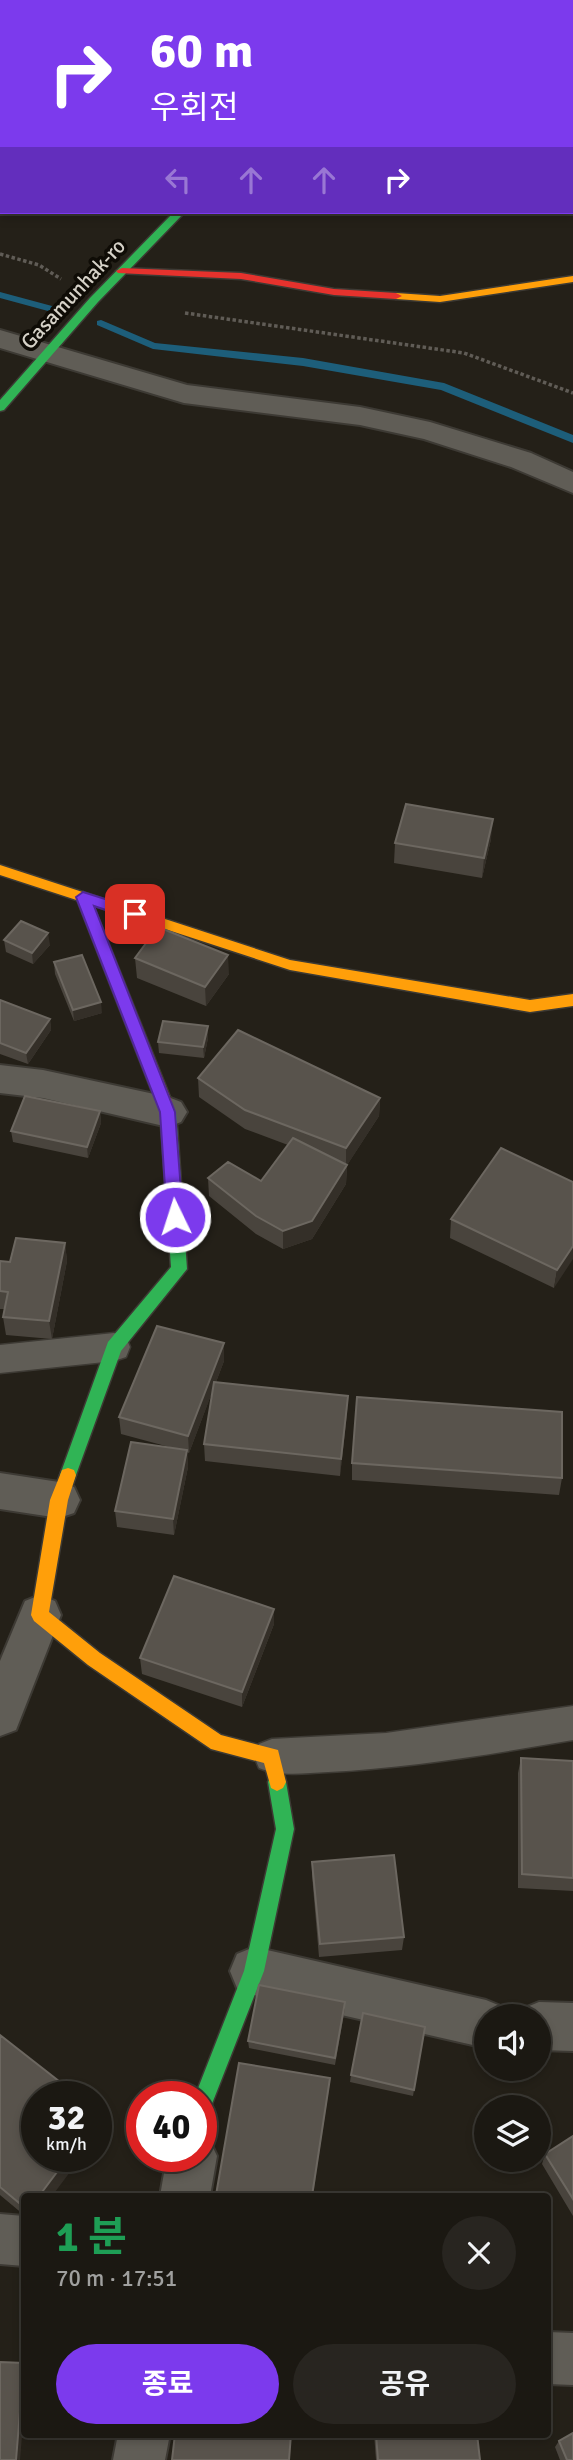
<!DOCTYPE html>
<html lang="ko">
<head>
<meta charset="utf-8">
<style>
	:root { --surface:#1b1812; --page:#282520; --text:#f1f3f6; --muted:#a0a09f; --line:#393732; --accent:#7c3aed }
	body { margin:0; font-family:Signika,"Noto Sans KR",sans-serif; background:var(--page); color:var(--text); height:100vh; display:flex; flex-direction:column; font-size:26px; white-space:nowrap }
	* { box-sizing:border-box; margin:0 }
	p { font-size:23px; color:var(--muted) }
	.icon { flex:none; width:38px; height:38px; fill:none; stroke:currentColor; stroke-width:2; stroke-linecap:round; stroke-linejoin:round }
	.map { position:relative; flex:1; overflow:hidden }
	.details { position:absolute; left:21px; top:2193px; width:530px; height:245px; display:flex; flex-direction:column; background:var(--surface); border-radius:7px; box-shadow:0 4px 10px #0003,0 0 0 2px var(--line) }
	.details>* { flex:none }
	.hud { position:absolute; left:0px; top:0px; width:574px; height:214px; box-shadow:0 4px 10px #0003,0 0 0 2px var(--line); background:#7c3aed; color:#fff; overflow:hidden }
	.tools { position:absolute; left:474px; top:2004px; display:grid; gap:14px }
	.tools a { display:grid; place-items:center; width:77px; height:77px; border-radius:50%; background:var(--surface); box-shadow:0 4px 10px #0003,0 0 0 2px var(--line); font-size:35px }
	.speed { position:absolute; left:21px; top:2081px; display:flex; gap:14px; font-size:35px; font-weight:700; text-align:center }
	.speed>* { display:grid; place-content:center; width:91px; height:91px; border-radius:50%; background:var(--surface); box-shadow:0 4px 10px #0003,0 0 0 2px var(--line); line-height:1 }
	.speed small { font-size:18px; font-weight:400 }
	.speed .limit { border:10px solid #d22; background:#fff; color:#111 }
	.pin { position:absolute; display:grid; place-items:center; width:60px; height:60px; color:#fff; margin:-30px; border-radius:14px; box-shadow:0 4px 10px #0006 }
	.me { position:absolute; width:77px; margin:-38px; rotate:356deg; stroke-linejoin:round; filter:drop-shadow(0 0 5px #0008) }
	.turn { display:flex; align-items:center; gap:24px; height:147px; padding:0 35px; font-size:32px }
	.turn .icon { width:91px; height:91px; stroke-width:2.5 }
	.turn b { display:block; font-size:49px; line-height:60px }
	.lanes { display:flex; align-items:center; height:66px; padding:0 35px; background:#0003; justify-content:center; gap:35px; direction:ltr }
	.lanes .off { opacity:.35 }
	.round { display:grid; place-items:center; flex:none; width:74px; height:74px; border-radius:37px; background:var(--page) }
	.summary { display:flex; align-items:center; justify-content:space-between; height:119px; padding:0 35px }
	h1 { font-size:42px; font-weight:700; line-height:52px; color:#1e9e55 }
	.button { display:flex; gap:14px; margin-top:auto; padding:14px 35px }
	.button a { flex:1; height:80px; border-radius:42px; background:var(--accent); color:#fff; font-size:28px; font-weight:700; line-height:80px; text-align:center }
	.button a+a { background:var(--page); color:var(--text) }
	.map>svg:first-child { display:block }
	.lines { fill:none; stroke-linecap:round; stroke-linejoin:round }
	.stream { fill:#1d5e7a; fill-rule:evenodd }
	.lane-casing { stroke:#3d3a34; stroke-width:3 }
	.street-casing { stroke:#3d3a34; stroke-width:4 }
	.fast-casing { stroke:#3d3a34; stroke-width:3 }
	.slow-casing { stroke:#3d3a34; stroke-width:3 }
	.jam-casing { stroke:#3d3a34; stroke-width:3 }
	.path { stroke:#605c56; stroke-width:3.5; stroke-dasharray:3.5 2.5; stroke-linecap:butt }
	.lane { fill:#605d56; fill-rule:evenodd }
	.street { fill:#605d56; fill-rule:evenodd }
	.fast { fill:#30b455; fill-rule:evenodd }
	.slow { fill:#ff9f0a; fill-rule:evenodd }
	.jam { fill:#e5322d; fill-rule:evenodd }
	.wall { fill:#49443d }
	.shaded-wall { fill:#342f28 }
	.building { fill:#58534c; stroke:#6c6760; stroke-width:2 }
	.route { fill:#7c3aed; stroke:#51269a; stroke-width:2 }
	.labels { text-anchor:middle; stroke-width:7; stroke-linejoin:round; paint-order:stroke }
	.far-street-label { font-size:21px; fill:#d6d2c8; stroke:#0f0c06 }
</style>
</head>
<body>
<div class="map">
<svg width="573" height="2460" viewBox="0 0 573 2460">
	<rect width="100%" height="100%" fill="#242018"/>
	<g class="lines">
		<path class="stream" d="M0,292l52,14 2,2 -6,3 -48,-13z
			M101,320l54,23 148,15 141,25 129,52v8l-132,-53 -138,-24 -150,-17 -56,-24v-4z"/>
		<g class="lane-casing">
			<path id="lane" d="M114,1333l12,4 4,10 -4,10 -12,4 -114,12v-28z
				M573,1706v34c-81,14 -163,28 -245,32 -23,1 -48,5 -69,-4l-5,-12 5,-12 13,-5 114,-6z"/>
		</g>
		<g class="street-casing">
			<path id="street" d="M132,0h111l1,2h-113z
				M0,9h2v14h-2z
				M0,330l187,55 173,22 70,15 101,31 42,19v21l-62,-26 -87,-28 -64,-14 -176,-22 -184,-55z
				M0,1065l43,5 125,27 13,5 6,10 -6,10 -13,5 -125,-29 -43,-5z
				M0,1473l59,9 15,5 6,13 -6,13 -15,5 -59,-9z
				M40,1595l15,6 6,14 -45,115 -16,6v-75l25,-60z
				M254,1947l232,53 17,7 3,9h-20v32l-232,-53 -17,-7 -7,-17 7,-17z
				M539,2002l34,1v48l-34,-1v-34h-20l3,-7z
				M201,2135l8,4 8,17 -7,40h-50l7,-40h34z
				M0,2214l24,2v50l-24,-2z
				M548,2332l25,1v52l-25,-1z
				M118,2434h52l-5,26h-52z"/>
		</g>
		<g class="fast-casing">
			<path id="fast" d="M350,0h11l-12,2z
				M572,155h1v6h-1z
				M0,158h2v6h-2z
				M174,212h11l-87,90 -94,108 -4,1v-11l90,-102z
				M164,1096l5,2 7,14 11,157 -66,82 -45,124 -2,5 -6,2 -6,-2 -2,-5 48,-133 63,-75 -11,-155 -4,-10z
				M277,1773l6,3 3,6 8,47 -30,142 -56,143 -7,3v-21h-6l49,-125 32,-142 -8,-47 3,-6z"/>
		</g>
		<g class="slow-casing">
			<path id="slow" d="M0,47h2v6h-2z
				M573,276v6l-133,20 -44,-3 -6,-3 6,-3 44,3z
				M0,865l290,95 240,40 43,-6v12l-43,6 -240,-42 -290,-95z
				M68,1468l6,2 2,5 -8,25 -19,112 51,41 121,82 57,15 8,32 -3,6 -6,3 -6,-3 -7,-25 -53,-14 -123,-84 -54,-44 -3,-6 19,-115 12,-30z"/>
		</g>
		<g class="jam-casing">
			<path id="jam" d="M572,61h1v6h-1z
				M122,268l119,5 93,16 62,4 6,3 -6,3 -62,-4 -93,-16 -123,-6 -2,-2z
				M83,892l7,5 82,205 -3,4h-10l-3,-4 -80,-205z"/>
		</g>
		<path class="path" d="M0,254l39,11 22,14
			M185,313l279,40 109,40"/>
		<use href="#lane" class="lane"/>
		<use href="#street" class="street"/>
		<use href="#fast" class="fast"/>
		<use href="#slow" class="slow"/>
		<use href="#jam" class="jam"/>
	</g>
	<path class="wall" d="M491,839l-9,39 -88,-15 1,-20z
		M4,940l46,5 -17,19 -27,-12z
		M135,958l94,16 -23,32 -69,-28z
		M54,962l48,51 -28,8 -19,-47z
		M0,1000l50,19 1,11 -23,34 -28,-10z
		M208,1026v12l-4,20 -45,-5 -1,-11z
		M198,1078l182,20 -1,18 -32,49 -1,19 -34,55 -29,10 -27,-15 -47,-38 -1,-18 53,3 27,-36 -43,-16 -46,-32z
		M100,1111l1,12 -13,35 -75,-16 -2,-11z
		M573,1182l-19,106 -104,-50 1,-19z
		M65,1243l2,18 -15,78 -46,-4 -3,-18 2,-8h-5v-48l10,1z
		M224,1343v18l-8,21 132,14 -1,17 -7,63 -135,-15 -1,-17 8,-52 -23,61 -2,-1 1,15 -14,68 -57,-8 -2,-16 58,-63 -52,-14 -2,-17z
		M352,1463l210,15 -3,17 -207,-15z
		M274,1609v15l-32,83 -100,-33 -2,-16z
		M521,1758l52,3v130l-55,-3v-115z
		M312,1862l92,75 -2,13 -83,7 -7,-82z
		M345,2008l-10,57 -86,-17 -1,-7z
		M425,2027l-12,69 -63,-14 1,-7z
		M0,2035l24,161v19l-24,-20z
		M573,2136v80l-31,-52 3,-10z
		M374,2434h103l3,26h-104z
		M559,2441l14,19h-13l-5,-13z"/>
	<path class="shaded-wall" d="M493,819l-2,20 -9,39 2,-20z
		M48,933l2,12 -17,19 -1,-11z
		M228,955l1,19 -23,32 -1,-19z
		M101,1002l1,11 -28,8 -1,-11z
		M50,1019l1,11 -23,34 -2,-11z
		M208,1026v12l-4,20 -1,-11z
		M380,1098l-1,18 -33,51v-19z
		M100,1111l1,12 -13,35 -1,-11z
		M347,1165l-1,19 -34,55 -29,10v-18z
		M65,1243l2,18 -15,78 -3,-18z
		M573,1246v13l-19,29 3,-18z
		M224,1343v18l-35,92 -1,-17z
		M348,1396l-1,17 -7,63 1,-17z
		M187,1450l1,17 -14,68 -1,-16z
		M274,1609v15l-32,83v-15z
		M330,2078l-1,11 -16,107h-1z
		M101,2115l3,13 -8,10v-17z
		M69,2156h13l-30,40h-13z
		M24,2363v48l-4,49h-4z"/>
	<path class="building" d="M406,804l87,15 -9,39 -89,-15z
		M21,921l27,12 -16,20 -28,-13z
		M158,927l70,28 -23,32 -70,-29z
		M82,955l19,47 -28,8 -19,-48z
		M0,1000l50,19 -24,34 -26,-10z
		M163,1021l45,5 -5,21 -45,-5z
		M238,1030l142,68 -34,50 -101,-38 -47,-32z
		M25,1096l75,15 -13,36 -76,-16z
		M293,1138l54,27 -35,56 -29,10 -27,-15 -48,-38 20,-16 33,19z
		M501,1148l72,34v64l-16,24 -106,-51z
		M16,1238l49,5 -16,78 -46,-4 5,-25 -8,-1v-30l10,1z
		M157,1326l67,17 -36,93 -69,-19z
		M214,1382l134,14 -7,63 -137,-15z
		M357,1397l205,15v66l-210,-15z
		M131,1442l56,8 -14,69 -58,-8z
		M174,1576l100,33 -32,83 -102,-34z
		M521,1758l52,3v117l-51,-4z
		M394,1855l10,82 -84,7 -8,-82z
		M259,1985l86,17 -10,56 -87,-17z
		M363,2013l62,14 -11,63 -63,-15z
		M0,2035l78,61h-41v60h32l-30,40h-15v11l-24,-20z
		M239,2063l91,15 -18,118h-89l-7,-1z
		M96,2111l5,4 -5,6z
		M573,2136v63l-28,-45z
		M0,2362l24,1 -8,97h-16z
		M573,2433v27h-6l-8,-19z
		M175,2434h116l-2,26h-117z
		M376,2434h101l3,26h-102z"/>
	<path class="route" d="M83,892l57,18 2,4 -7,6 -41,-14 81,206 8,105 -8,6 -8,-6 -7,-105 -84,-215z"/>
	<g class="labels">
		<g class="far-street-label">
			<text transform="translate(73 294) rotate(-47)" y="7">Gasamunhak-ro</text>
		</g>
	</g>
</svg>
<div class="tools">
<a><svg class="icon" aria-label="sound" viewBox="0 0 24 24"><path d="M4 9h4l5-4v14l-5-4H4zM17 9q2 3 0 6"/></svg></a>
<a><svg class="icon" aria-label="layers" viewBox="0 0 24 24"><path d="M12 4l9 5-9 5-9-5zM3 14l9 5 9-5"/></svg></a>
</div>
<div class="speed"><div>32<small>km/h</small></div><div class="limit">40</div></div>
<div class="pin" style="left:135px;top:914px;background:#d93025"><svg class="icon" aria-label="arrive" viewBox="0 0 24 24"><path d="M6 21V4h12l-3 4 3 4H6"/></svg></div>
<svg class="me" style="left:175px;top:1217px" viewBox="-20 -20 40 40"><circle r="17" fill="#7c3aed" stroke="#fff" stroke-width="3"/><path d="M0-11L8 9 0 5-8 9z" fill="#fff"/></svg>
<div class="hud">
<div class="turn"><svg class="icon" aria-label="right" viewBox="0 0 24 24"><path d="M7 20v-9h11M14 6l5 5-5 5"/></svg><div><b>60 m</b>우회전</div></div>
<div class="lanes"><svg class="icon off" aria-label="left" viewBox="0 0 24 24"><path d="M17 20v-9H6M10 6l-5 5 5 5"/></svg><svg class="icon off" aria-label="ahead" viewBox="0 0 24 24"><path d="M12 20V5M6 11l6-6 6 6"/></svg><svg class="icon off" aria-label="ahead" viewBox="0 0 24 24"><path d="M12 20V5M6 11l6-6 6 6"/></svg><svg class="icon" aria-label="right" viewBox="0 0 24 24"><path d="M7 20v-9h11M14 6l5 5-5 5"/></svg></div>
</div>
<section class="details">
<div class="summary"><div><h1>1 분</h1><p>70 m · 17:51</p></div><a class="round"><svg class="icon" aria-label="close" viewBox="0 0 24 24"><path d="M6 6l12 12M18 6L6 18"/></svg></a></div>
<div class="button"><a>종료</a><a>공유</a></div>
</section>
</div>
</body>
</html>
